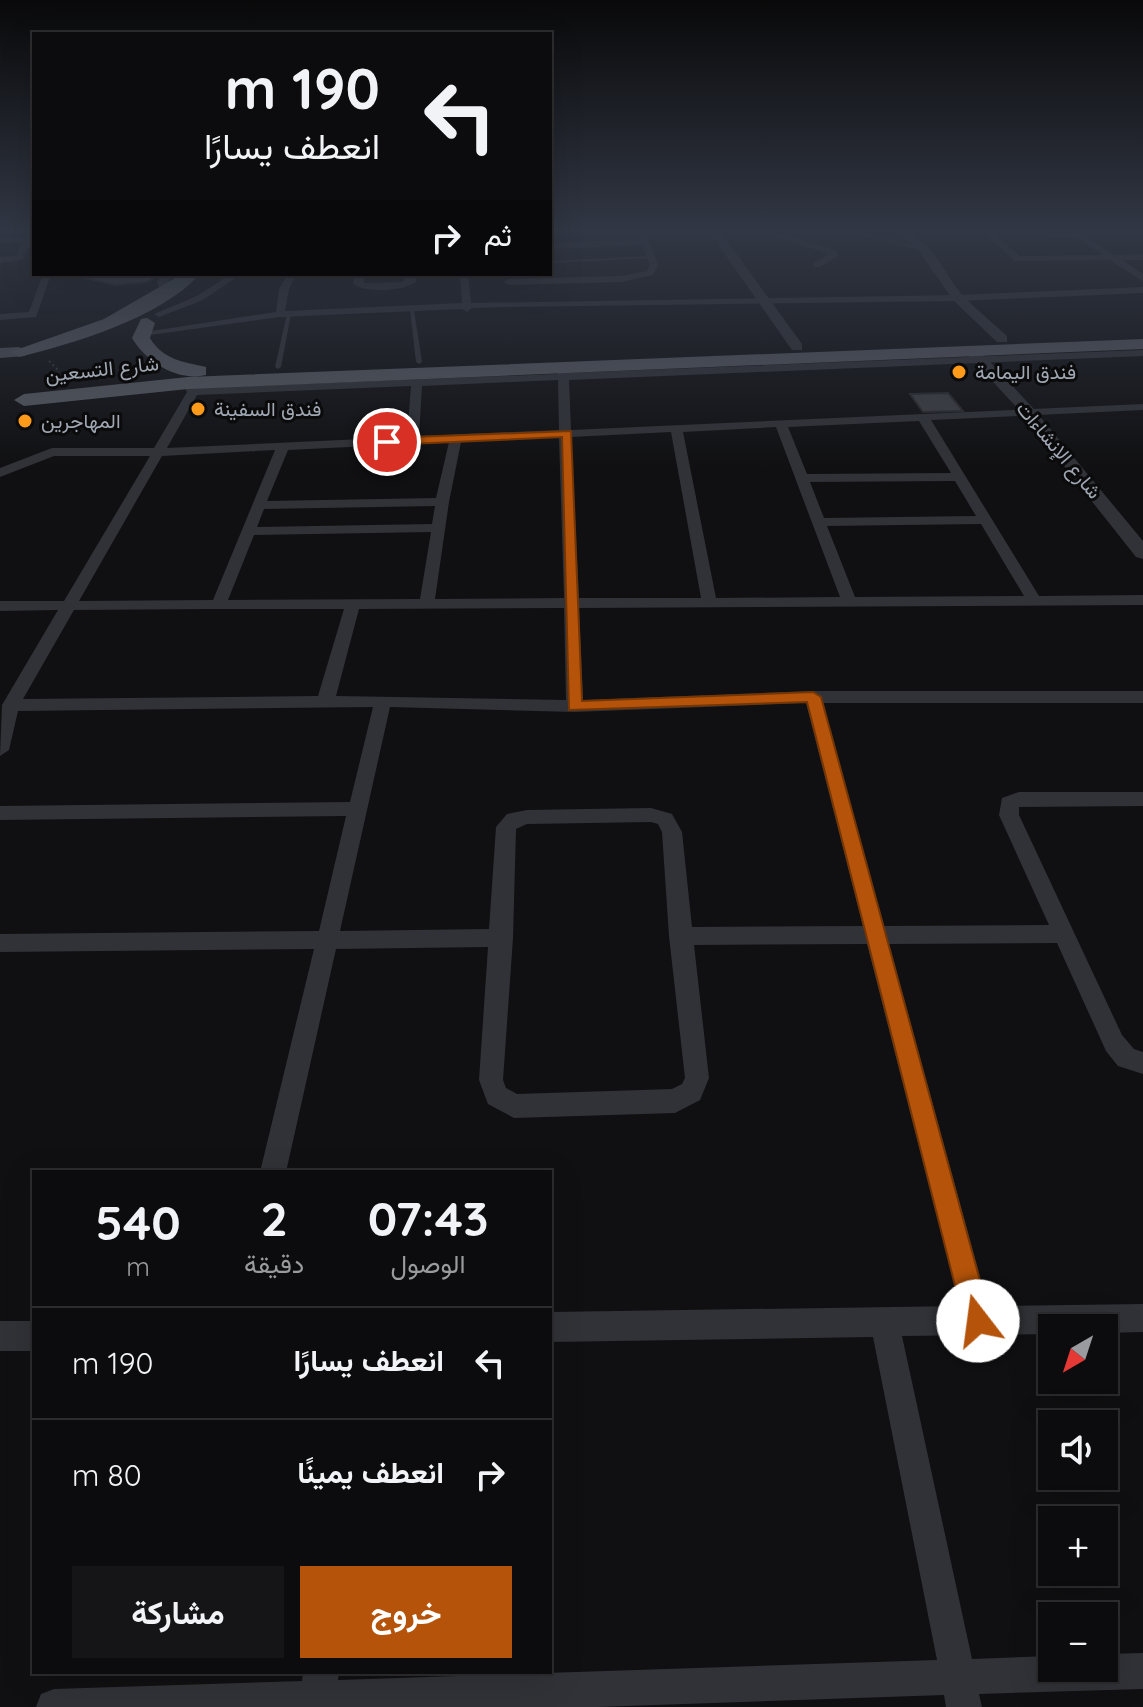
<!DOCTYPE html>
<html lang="ar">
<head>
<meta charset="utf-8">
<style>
	:root { --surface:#0c0c0e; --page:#151517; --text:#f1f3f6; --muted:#9a9b9e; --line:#2c2c2e; --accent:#b45309 }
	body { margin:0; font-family:Quicksand,Vazirmatn,sans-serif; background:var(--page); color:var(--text); direction:rtl; height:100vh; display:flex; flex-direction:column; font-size:30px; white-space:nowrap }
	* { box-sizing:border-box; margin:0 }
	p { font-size:26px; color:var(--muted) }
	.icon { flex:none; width:44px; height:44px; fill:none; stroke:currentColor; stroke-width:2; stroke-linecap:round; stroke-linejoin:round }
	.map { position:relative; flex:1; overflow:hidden; direction:ltr }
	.side { position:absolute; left:32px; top:1170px; width:520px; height:504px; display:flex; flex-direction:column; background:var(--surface); border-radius:0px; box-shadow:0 8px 32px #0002,0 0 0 2px var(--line); direction:rtl }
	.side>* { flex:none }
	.hud { position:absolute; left:32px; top:32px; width:520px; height:244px; border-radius:0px; box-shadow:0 8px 32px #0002,0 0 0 2px var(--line); direction:rtl; background:#0c0c0e; color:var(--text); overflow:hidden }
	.needle { width:52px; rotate:219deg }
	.fabs { position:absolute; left:1038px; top:1314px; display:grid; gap:16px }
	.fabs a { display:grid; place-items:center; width:80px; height:80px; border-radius:0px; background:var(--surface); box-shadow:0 8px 32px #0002,0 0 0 2px var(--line); font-size:40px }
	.pin { position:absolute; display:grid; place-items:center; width:68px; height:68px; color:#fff; margin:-34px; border:4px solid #fff; border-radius:50%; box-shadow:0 2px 8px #0007 }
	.me { position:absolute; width:88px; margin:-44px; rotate:345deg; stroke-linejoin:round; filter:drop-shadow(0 0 6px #0008) }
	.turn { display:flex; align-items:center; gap:28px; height:168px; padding:0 40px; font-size:36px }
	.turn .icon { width:104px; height:104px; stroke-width:2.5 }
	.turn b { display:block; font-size:56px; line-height:68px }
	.then { display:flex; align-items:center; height:76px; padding:0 40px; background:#0003; gap:16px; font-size:30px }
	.eta { display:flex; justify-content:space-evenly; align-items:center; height:136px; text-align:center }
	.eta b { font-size:48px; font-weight:700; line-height:56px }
	.action { display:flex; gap:16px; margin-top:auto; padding:16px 40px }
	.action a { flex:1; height:92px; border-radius:0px; background:var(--accent); color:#fff; font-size:32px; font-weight:700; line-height:92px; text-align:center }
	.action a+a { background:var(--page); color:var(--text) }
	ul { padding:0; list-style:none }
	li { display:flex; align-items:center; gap:24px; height:112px; padding:0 40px; border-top:2px solid var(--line) }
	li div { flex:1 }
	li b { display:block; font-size:30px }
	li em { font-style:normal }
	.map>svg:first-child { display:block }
	.building { fill:#3c3e42; stroke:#2a2a2e; stroke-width:2 }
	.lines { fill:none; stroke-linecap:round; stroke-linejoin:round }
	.path { stroke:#37393e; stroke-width:2; stroke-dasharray:2 3; stroke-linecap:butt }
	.service { fill:#313237; fill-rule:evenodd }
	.minor { fill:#313237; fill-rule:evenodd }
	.tertiary { fill:#313237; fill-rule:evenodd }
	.primary { fill:#4d5056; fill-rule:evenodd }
	.trunk { fill:#54585f; fill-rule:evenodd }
	.route { fill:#b45309; stroke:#753606; stroke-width:2 }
	.poi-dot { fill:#ff9a1b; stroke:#0b0b0c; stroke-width:3 }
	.labels { text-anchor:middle; stroke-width:6; stroke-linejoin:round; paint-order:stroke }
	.far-street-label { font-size:20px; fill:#a0a8b4; stroke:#0b0b0c }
	.far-poi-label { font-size:20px; fill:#a0a8b4; stroke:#0b0b0c; text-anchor:start }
</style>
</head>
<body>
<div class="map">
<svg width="1143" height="1707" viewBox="0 0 1143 1707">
	<rect width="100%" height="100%" fill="#101012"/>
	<path class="building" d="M70,274h90l-13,8 -32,3z
		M948,393l15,18 -40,1 -13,-18z"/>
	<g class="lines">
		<path class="path" d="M49,361l10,10 -4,7"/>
		<path class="service" d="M653,256l-2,2 -101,5v-2z
			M412,309l2,1 8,52 -3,2 -3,-2 -6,-52z
			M289,313l2,1 -10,53 -3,2 -3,-2 12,-53z"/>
		<path class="minor" d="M637,230h8l13,35 -5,10 -32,7 -112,3 -5,-3 5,-3 112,-3 26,-5 3,-6 -8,-20 -92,4v-6l90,-3z
			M754,230h14l68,20 2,6 -18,11h-6v-4l15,-9z
			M839,230h17l70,18 -4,3z
			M981,230h9l30,26 83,-1 -25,-17h-25l-16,-8 17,4 31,-4 -1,5 30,20 29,-1v6h-21l21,14v7l-33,-21 -95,1z
			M1131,230h10l2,7z
			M34,237l-12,23 -22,3v-6l16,-1 5,-14 -21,1v-4z
			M43,274h8l-15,43 -36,3v-6l29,-2z
			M165,274h10l-8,8 4,11 -5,3 -5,-3 -4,-12z
			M231,274h10l-38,26 -44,17 -5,-3 43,-18z
			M288,274h8l-7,15 -4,22 177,-8 -2,-29h8l3,29 487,-8 185,-8v6l-185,8 -455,6 -31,1 -5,4 -5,-3 -182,8 -137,19 -5,-3 138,-21 3,-23z
			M356,274h8v9l39,-1 4,-8h8l1,8c-13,9 -51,12 -63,1z
			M1143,350v6l-574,24 2,50 572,-26v6l-212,10 108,176 104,-1v10l-564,3 4,92 230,-9h330v12h-320l61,223 165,-1 -50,-110 3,-17 17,-6h124v14l-124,1v8l103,220 12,14 9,3v22l-25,-8 -12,-15 -49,-108 -168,1 99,362 155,-2v28l-39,1v-5h-52v6l-150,2 70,323 80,-3v12h52v-14l39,-1v36l-164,5 3,13h-36l-2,-12 -347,12h-561l5,-13 13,-5 248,-8 1,-9h36l-1,8 599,-20 -64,-323 -323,5v-30l410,-6 -93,-362 -173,1 15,133 -9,22 -25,13 -161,5 -26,-14 -9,-24 9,-133 -152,2 -50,223h-26l54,-223 -314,3v-18l319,-3 27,-115 -346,4v-14l350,-4 23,-95 -355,4 -9,39 -9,6 2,-51 56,-95 -58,1v-10h64l86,-145h-96l-54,21v-9l52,-20h102l33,-56 -5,-9 6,-3 9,8 361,-14v-7l5,-3 5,3 1,6zM558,380l1,50 -140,6 3,-50zM411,386l-4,51 -240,11 30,-53zM919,421l32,52 -144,1 -19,-47zM776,427l64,170 -124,1 -33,-166zM671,432l30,166h-122l-8,-161zM559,437l5,161 -129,1 14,-97 12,-60zM449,442l-13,56 -169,3 21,-51zM275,450l-62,150 -134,1 83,-145zM955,481l21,35 -152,2 -14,-36zM435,506l-3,18 -175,3 7,-18zM981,524l43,72 -169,1 -28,-71zM431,532l-11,67 -192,1 26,-65zM564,608l2,92 -230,-4 23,-87zM212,609h132l-26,87 -295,3 51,-89zM806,703l57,223 -171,1 -10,-95 -10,-18 -21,-6 -124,2 -20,4 -11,13 -7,102 -149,2 50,-224 185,5zM651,822l7,2 4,8 7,104 16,142 -3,6 -10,5 -155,5 -11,-6 -3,-8 10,-142 3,-109 11,-5z
			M0,1321h34v30h-34z"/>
		<path class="tertiary" d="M708,230h11l83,114v6h-10z
			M895,230c34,0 49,46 70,68 13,13 28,25 42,38v6h-10l-43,-41 -36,-51z
			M967,348h10l55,59 111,134v18l-7,-2 -114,-144 -55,-59z"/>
		<path class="primary" d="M19,347l8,5 -2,4 -25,2v-10z"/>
		<path class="trunk" d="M182,274h18c-40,44 -125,69 -181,83l-9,-5 94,-33z
			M147,318l8,5 -5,15c13,22 34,24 56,29v8c-28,7 -60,-13 -74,-37l9,-19z
			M1143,339v10l-955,40 -164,17 -10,-6 10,-6 164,-17z"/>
	</g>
	<linearGradient id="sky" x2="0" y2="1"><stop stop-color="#09090a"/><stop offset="0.49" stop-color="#313744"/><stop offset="1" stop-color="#313744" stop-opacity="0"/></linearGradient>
	<rect width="1143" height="469" fill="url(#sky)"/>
	<path class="route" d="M571,431l11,270 231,-9 8,5 170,624 -4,9 -9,4 -10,-4 -4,-9 -157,-619 -238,8 -7,-273 -175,8 -5,-3 5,-4z"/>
	<g class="poi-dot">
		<circle cx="959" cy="372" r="8"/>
		<circle cx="198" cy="409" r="8"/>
		<circle cx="25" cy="421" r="8"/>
	</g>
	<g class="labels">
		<g class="far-street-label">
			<text transform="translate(102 369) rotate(-6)" y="7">شارع التسعين</text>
			<text transform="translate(1059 450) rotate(50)" y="7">شارع الإنشاءات</text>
		</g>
		<g class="far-poi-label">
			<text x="975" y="379">فندق اليمامة</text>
			<text x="214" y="416">فندق السفينة</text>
			<text x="41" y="428">المهاجرين</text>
		</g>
	</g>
</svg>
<div class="fabs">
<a><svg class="needle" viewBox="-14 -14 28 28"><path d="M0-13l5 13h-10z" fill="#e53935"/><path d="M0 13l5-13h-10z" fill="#9a9b9e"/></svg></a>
<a><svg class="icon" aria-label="sound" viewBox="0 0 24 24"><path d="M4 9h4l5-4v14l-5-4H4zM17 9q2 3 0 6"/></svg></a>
<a>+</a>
<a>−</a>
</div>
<div class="pin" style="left:387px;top:442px;background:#d93025"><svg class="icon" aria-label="arrive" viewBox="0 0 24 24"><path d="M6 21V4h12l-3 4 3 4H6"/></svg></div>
<svg class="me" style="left:978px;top:1321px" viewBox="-20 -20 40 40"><circle r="19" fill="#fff"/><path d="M0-13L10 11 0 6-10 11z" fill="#b45309"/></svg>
<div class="hud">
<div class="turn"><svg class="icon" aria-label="left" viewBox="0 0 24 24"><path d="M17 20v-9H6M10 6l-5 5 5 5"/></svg><div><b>190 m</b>انعطف يسارًا</div></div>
<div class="then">ثم<svg class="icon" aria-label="right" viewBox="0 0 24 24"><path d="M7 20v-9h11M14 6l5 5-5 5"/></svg></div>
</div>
<section class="side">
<div class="eta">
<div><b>07:43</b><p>الوصول</p></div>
<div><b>2</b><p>دقيقة</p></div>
<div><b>540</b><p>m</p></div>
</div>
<ul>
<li><svg class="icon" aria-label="left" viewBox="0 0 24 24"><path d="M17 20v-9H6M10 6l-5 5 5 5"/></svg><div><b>انعطف يسارًا</b></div><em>190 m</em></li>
<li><svg class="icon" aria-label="right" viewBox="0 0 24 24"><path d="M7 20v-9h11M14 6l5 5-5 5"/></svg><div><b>انعطف يمينًا</b></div><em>80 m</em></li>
</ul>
<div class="action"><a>خروج</a><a>مشاركة</a></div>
</section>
</div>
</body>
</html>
